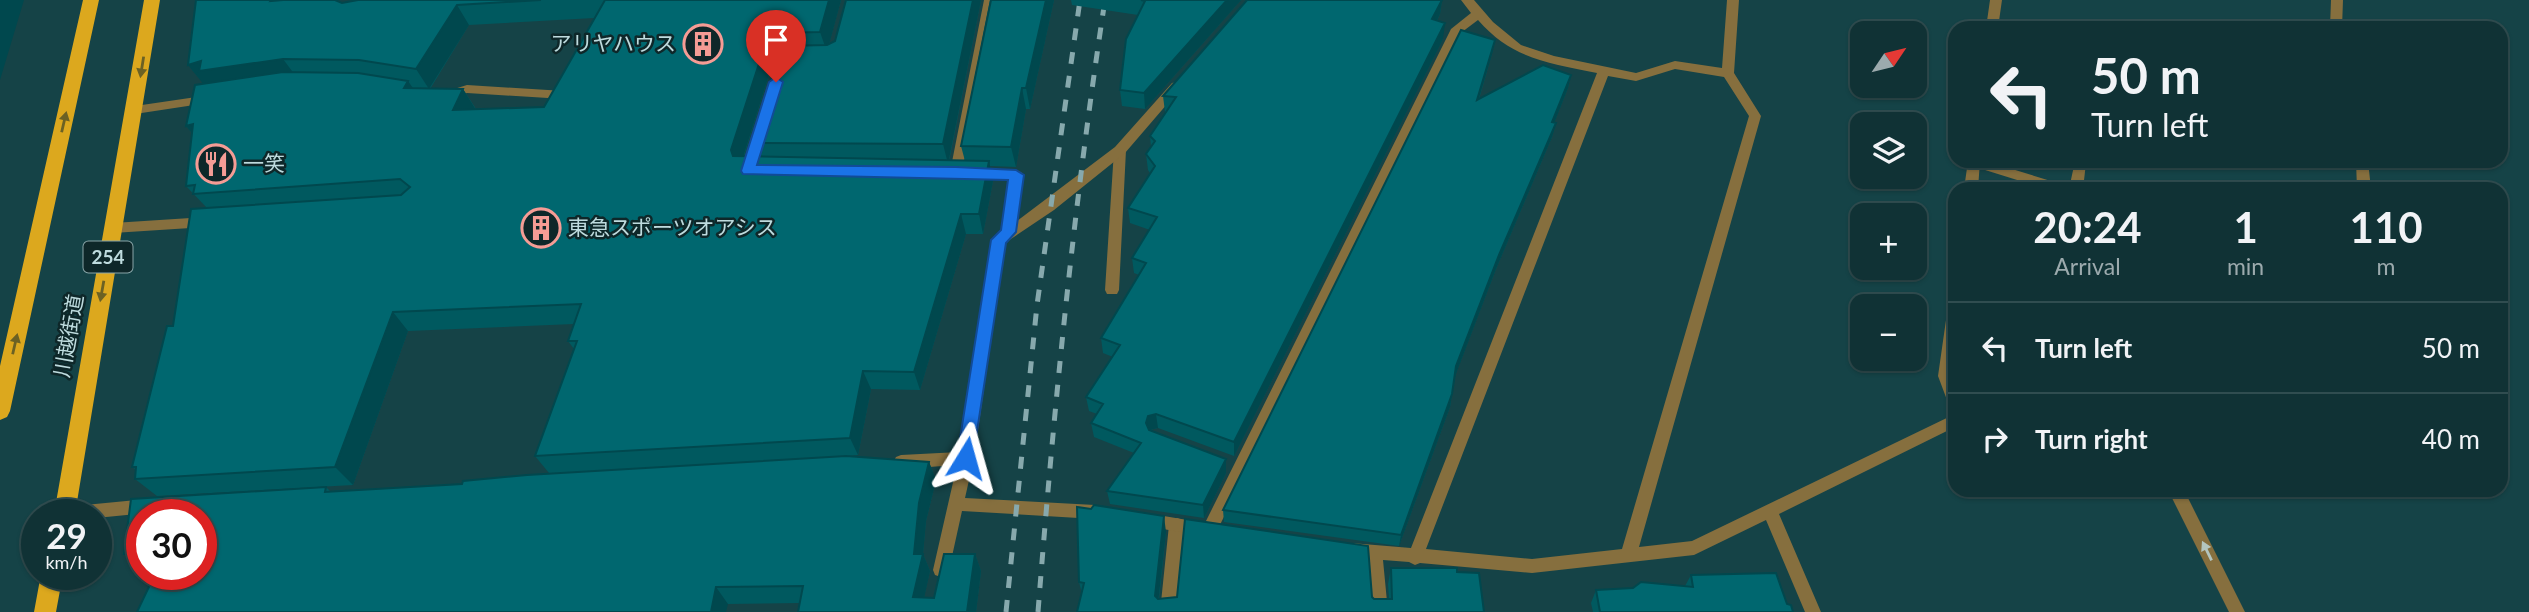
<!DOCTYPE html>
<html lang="en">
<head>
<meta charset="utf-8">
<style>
	:root { --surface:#103235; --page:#1e3e41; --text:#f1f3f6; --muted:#9caaad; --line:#304d50 }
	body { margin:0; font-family:Lato,"Noto Sans JP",sans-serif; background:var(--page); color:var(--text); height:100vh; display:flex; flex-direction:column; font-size:26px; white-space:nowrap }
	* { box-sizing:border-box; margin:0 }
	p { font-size:23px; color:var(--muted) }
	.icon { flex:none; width:38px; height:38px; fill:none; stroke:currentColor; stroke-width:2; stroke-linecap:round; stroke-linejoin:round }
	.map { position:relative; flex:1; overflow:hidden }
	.details { position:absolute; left:1948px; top:182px; width:560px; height:315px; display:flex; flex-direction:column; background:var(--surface); border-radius:21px; box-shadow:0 2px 5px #0004,0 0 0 2px var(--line) }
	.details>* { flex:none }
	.banner { position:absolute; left:1948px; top:21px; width:560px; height:147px; border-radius:21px; box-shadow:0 2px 5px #0004,0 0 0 2px var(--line); background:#103235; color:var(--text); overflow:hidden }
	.needle { width:46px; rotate:55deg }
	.controls { position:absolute; left:1850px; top:21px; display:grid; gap:14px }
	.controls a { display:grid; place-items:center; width:77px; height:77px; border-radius:14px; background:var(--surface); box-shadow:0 2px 5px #0004,0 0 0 2px var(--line); font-size:35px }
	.speed { position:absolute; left:21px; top:499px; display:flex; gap:14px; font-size:35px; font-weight:700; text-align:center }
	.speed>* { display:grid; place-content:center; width:91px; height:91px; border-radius:50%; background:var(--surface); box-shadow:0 2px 5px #0004,0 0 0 2px var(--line); line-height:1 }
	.speed small { font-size:18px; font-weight:400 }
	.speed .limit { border:10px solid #d22; background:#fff; color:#111 }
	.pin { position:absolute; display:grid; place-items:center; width:60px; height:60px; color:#fff; margin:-72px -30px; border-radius:50% 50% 50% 0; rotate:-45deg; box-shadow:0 0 7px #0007 }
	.pin .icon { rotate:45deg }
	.me { position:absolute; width:77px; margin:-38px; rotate:8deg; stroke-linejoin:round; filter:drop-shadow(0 0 5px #0008) }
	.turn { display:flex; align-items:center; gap:24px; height:147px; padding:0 28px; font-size:32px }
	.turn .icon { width:91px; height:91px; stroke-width:2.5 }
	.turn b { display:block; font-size:49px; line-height:60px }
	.eta { display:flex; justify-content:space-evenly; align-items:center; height:119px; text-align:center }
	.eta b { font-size:42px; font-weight:700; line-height:49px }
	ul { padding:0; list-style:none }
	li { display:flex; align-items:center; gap:21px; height:91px; padding:0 28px; border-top:2px solid var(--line) }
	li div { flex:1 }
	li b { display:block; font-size:26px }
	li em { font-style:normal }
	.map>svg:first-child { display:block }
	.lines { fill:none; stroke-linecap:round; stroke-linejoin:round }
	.service { fill:#866f3e; fill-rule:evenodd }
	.minor { fill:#866f3e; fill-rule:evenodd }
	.trunk { fill:#dca81e; fill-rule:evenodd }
	.rail { stroke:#87a9ad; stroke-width:5; stroke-dasharray:12 12; stroke-linecap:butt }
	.wall { fill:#00595f; fill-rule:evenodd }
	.shaded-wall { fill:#00484e }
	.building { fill:#00676f; stroke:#00484e; stroke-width:2 }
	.oneway { fill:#6b6124 }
	.oneway2 { fill:#b3c5be }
	.route { fill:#1a73e8; stroke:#114b97; stroke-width:2 }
	.labels { text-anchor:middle; stroke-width:5; stroke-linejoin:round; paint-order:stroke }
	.shield { fill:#0e2729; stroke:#89a5a8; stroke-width:2 }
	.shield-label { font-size:19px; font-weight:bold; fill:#bedbde }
	.poi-label { font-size:21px; fill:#bedbde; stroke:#0e2729; text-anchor:start }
	.street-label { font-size:21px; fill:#bedbde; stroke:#0e2729 }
</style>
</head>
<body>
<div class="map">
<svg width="2529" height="612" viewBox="0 0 2529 612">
	<rect width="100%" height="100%" fill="#154347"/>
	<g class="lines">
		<path class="service" d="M984,0h12l-34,172 -6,5 -6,-5z
			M467,85l97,6 6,4 -6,4 -97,-6 -22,7 -6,-4 2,-3z
			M210,95l4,1 2,3 -2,3 -79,12 -6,-4 6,-4z
			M1120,145l6,5 -7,140 -2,4h-10l-2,-4 9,-140z
			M1968,161h18l81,25 2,3h-23l-77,-24z
			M2075,161h10l1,2 -3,26h-14z
			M974,168l47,4 2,3 -9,61h-10l-2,-4 7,-53 -40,-3 -2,-3 2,-3z
			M206,217l7,5 -7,5 -93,6 -7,-5 7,-5z
			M1177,518l6,2 2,5 -9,87h-16l9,-87 2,-5z"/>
		<path class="minor" d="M1461,0h13l19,22 28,23 33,11 82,17 39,-12 47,7 5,-68h12l-5,73 27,43 -122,431 53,-6 263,-127v13l-176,87 42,98h-16l-39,-92 -72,35 -162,18 -112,-10 -5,2 -6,-3 -26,-2 5,52h-16l-5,-53 -22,-4 -2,-5 2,-5 6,-2 60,5 186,-475c-49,-10 -85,-14 -119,-53l-16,12 -247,503 -6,2 -69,-12 -2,-5 2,-5 6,-2 59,10 246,-494 20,-16zM1675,69l49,8 25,39 -127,433 -90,10 -106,-10 182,-473 28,5z
			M1990,0h12l-4,28h-12z
			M2331,0h12l-1,28h-12z
			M1176,82l4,1 2,3 -2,3 -55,64 -71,57 -49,33 -31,215 -9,40 130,7 5,2 3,5 -3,5 -5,2 -133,-8 -13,59 -2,5 -6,2 -6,-2 -2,-5 24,-105 -56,4 -5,-2 -3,-5 3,-5 5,-2 58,-3 33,-212 123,-93 57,-64z
			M1968,161h12l-2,28h-14z
			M2356,161h12l3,28h-14z
			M1955,300v58l-3,18 3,7v27l-5,-2 -12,-32 10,-70 2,-4z
			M2168,490h16l61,122h-16z
			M147,499l5,2 3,5 -3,5 -5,2 -51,5v-4h-40l2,-5 6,-2z"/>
		<path class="trunk" d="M83,0h16l-89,411 -3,6 -7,3v-54z
			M144,0h16l-85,514h-21z
			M41,574h22l-7,38h-22z"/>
		<path class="rail" d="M1006,612l31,-307 43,-305
			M1038,612c16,-205 36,-409 67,-612"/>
	</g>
	<path class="wall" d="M358,0h483l-12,44 6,-3 11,-41h135l-32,161h16l-4,-15 29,-146h64l-24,109h-4l-10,58 -26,-1 3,15 -10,53h-17l-46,156 -49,-1 -13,66 -10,1 81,6 7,18 -10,41 -3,33 7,17 -6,26 10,1 41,-44 6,17 -5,41h-178l2,-9 -663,9 189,-125 4,4 132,-7 87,-11 -14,-17 39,-107 -6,-8 6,-17 -166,7 -55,154 -196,11 -22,-17 1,-9 -4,-3 75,-259 -21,-22 6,-53 -6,-7 18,-42 -16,-19 154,-62zM594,18l-50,89 -68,2 -13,-20h-33l39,-64zM779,56l-28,87 6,14 -13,-1 30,-97z
		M1071,0h170l-96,109 -23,-3 -2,-16 18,-75 -66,-10z
		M1442,0l-2,14 -3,7 6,18 -209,417 -76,-28 -8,2 76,29v14l-22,45 -94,-14 -3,-13 27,-38 -40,-16 -3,-14 6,-9 -8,-3 -3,-14 27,-40 -10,-4 -2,-15 38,-63 -5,-2 -2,-15 18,-28 -20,-7 -2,-15 22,-35 -2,-3 -2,-16 5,-7 -1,-11 16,-24h-1l-2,-16z
		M1495,40l-3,14 -13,45 92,-24 -3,13 -14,35h2l-4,14 -56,132 -41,107 -5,31 -51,139 -175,-24 -1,-12z
		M1166,532l-7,67 213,-2 2,2h15l-1,-15 3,-16 66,4 27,40h-407l5,-18 -3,-12z
		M142,553v14l-18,-13z
		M1691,575l96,29 6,8h-200l-2,-9 5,-13 89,-4z"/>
	<path class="shaded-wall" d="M0,0h24l-24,80z
		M829,0h12l-14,52 -7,-20z
		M973,0h8l-33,164 -5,-20z
		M1046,0h8l-24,109 -4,-21z
		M1227,0h14l-96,109 -1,-16z
		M1442,0l-2,14 -10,21 2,-16z
		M457,5l12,20 -40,64 -13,-20z
		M1445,23l-2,16 -209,417v-14z
		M775,33l8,20 -9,6 -35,111 2,6 -10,-26 36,-111z
		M1495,40l-3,14 -18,60 3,-14z
		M283,59l15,20 -93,7 -17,-21 13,-4z
		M1571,75l-3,13 -19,48 3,-14z
		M408,81l14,20 -18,-13z
		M1022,88l4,21 -10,58 -5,-20z
		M463,89l13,21h-23z
		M1556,123l-4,14 -56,132 -42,110 2,-13 43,-111z
		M193,124l10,22 -17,-20z
		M989,161l4,20 -10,53 -4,-20z
		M961,214l5,20 -46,156 -6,-18z
		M393,312l15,19 -55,154 -18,-18z
		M863,371l8,18 -13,66 -8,-17z
		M1452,394l-2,13 -51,139 2,-11z
		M1156,414l2,14 -8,2 -4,-7 2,-7z
		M1226,459v14l-22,45 -1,-13z
		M929,462l7,18 -10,41 -3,33 7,17 -9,41 -8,-15 1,-43 5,-51z
		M1164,516l2,16 -9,80 -2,-16z
		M975,554l6,17 -5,41h-9z
		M716,587l12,17 -2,8h-15z"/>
	<path class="building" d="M196,0h76l-1,1 12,-1h52l7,3 16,-3h183l-84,5 -41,64 -57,-9 -76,-1 -84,12 2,-10 -13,4z
		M605,0h224l-9,32 -45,1 -8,6 -36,111 2,6 256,5 -10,53h-18l-47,158 -51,-1 -13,67 -315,18 42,-115h-9l13,-37 -188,8 -58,155 -200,12 1,-12h-4l35,-141h6l18,-117 210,-14 9,-8 -10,-8 -207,15 2,-9 -9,1 7,-62 -7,2 9,-41 88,-13 75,1 50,8 -4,7 59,1 -10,21 91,-3z
		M846,0h127l-30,144 -192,-1 31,-97 45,-1 8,-4z
		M991,0h55l-20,88h-4l-11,59 -50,-1z
		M1141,0h86l-83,93 -24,-3 6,-51 19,-38z
		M1247,0h195l-10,19 13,4 -211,419 -78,-28 -8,2 -2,7 3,7 77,29 -23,46 -96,-14 34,-48 -50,-20 12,-19 -17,-7 34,-52 -19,-7 45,-75 -14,-5 25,-41 -29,-9 27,-42 -9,-12 9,-13 -5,-5 26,-39 -13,-1z
		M1461,30l34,10 -18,60 66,-35 28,10 -19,47 4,1 -57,132 -43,111 -4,28 -51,141 -178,-25z
		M846,456l83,6 -10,41 -5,51h9l-10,43 21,1 10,-44h31l-8,58h-169l5,-26 -87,1 -5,25h-574l18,-38h46v-60h-59v39l-18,1 7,-55 195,-12 -1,5 137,-8 1,-3 64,-6z
		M1094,505l70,11 -9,80 3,3 19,-2 8,-78 183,27 4,51 2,2h18l-1,-31h66v4l22,1 5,39h-407l7,-29 -5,-1 -2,-75 14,2z
		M1776,573l11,31 4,1 2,7h-193l-4,-22 37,-2 8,-6 52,5 -2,-12z"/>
	<defs><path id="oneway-solid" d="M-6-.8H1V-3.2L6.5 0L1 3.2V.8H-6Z" transform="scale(1.75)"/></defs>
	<g class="oneway">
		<use href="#oneway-solid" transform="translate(142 67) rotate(99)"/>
		<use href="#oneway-solid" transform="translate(64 122) rotate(-77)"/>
		<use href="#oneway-solid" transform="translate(102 291) rotate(100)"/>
		<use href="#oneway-solid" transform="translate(15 344) rotate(-77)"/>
	</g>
	<use class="oneway2" href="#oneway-solid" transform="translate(2207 551) rotate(-116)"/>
	<path class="route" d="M776,77l7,5 -26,83 199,2 60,3 8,5 -8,57 -10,11 -34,221 -6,2 -6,-2 -3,-6 34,-218 10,-10 7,-50 -265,-6 -2,-3 28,-89z"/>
	<defs>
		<g id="building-ring" transform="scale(2.0125)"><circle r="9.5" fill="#0e2729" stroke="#f59c95" stroke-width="1.5"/><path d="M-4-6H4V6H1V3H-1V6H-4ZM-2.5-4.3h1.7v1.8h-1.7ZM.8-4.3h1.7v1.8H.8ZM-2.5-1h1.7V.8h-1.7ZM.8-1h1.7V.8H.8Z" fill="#f59c95"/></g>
		<g id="restaurant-ring" transform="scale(2.0125)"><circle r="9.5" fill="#0e2729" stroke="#f59c95" stroke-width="1.5"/><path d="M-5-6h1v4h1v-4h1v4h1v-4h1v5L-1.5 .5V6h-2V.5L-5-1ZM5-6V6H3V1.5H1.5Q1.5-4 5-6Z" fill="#f59c95"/></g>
	</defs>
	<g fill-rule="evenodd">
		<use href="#building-ring" x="703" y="44"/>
		<use href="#restaurant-ring" x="216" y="164"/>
		<use href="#building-ring" x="541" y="228"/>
	</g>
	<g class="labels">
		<rect class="shield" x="83.5" y="241.5" width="49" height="31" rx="5"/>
		<g class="shield-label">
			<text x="108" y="264">254</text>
		</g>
		<g class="poi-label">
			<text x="676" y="51" text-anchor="end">アリヤハウス</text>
			<text x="243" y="171">一笑</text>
			<text x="568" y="235">東急スポーツオアシス</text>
		</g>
		<g class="street-label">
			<text transform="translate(69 336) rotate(-80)" y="7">川越街道</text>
		</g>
	</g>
</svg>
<div class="controls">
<a><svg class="needle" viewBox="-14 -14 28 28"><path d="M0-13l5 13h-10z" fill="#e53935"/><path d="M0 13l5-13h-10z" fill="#9caaad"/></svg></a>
<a><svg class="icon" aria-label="layers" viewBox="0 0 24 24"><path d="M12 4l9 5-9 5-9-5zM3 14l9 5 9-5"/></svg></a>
<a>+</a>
<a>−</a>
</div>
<div class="speed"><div>29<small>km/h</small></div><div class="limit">30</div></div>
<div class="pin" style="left:776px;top:82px;background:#d93025"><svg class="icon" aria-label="arrive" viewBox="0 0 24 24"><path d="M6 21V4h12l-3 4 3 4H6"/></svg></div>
<svg class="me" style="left:966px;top:458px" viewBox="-20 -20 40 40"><path d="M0-17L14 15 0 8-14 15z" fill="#1a73e8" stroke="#fff" stroke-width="4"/></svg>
<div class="banner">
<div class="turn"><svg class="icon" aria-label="left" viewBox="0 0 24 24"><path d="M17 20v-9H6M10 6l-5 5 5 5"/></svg><div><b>50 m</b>Turn left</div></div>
</div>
<section class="details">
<div class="eta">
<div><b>20:24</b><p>Arrival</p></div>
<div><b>1</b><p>min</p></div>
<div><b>110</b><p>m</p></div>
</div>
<ul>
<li><svg class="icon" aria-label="left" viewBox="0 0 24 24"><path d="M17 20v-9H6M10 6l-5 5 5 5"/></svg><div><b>Turn left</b></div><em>50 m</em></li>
<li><svg class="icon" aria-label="right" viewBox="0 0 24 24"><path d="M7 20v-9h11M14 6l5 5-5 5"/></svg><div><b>Turn right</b></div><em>40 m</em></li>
</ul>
</section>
</div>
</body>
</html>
